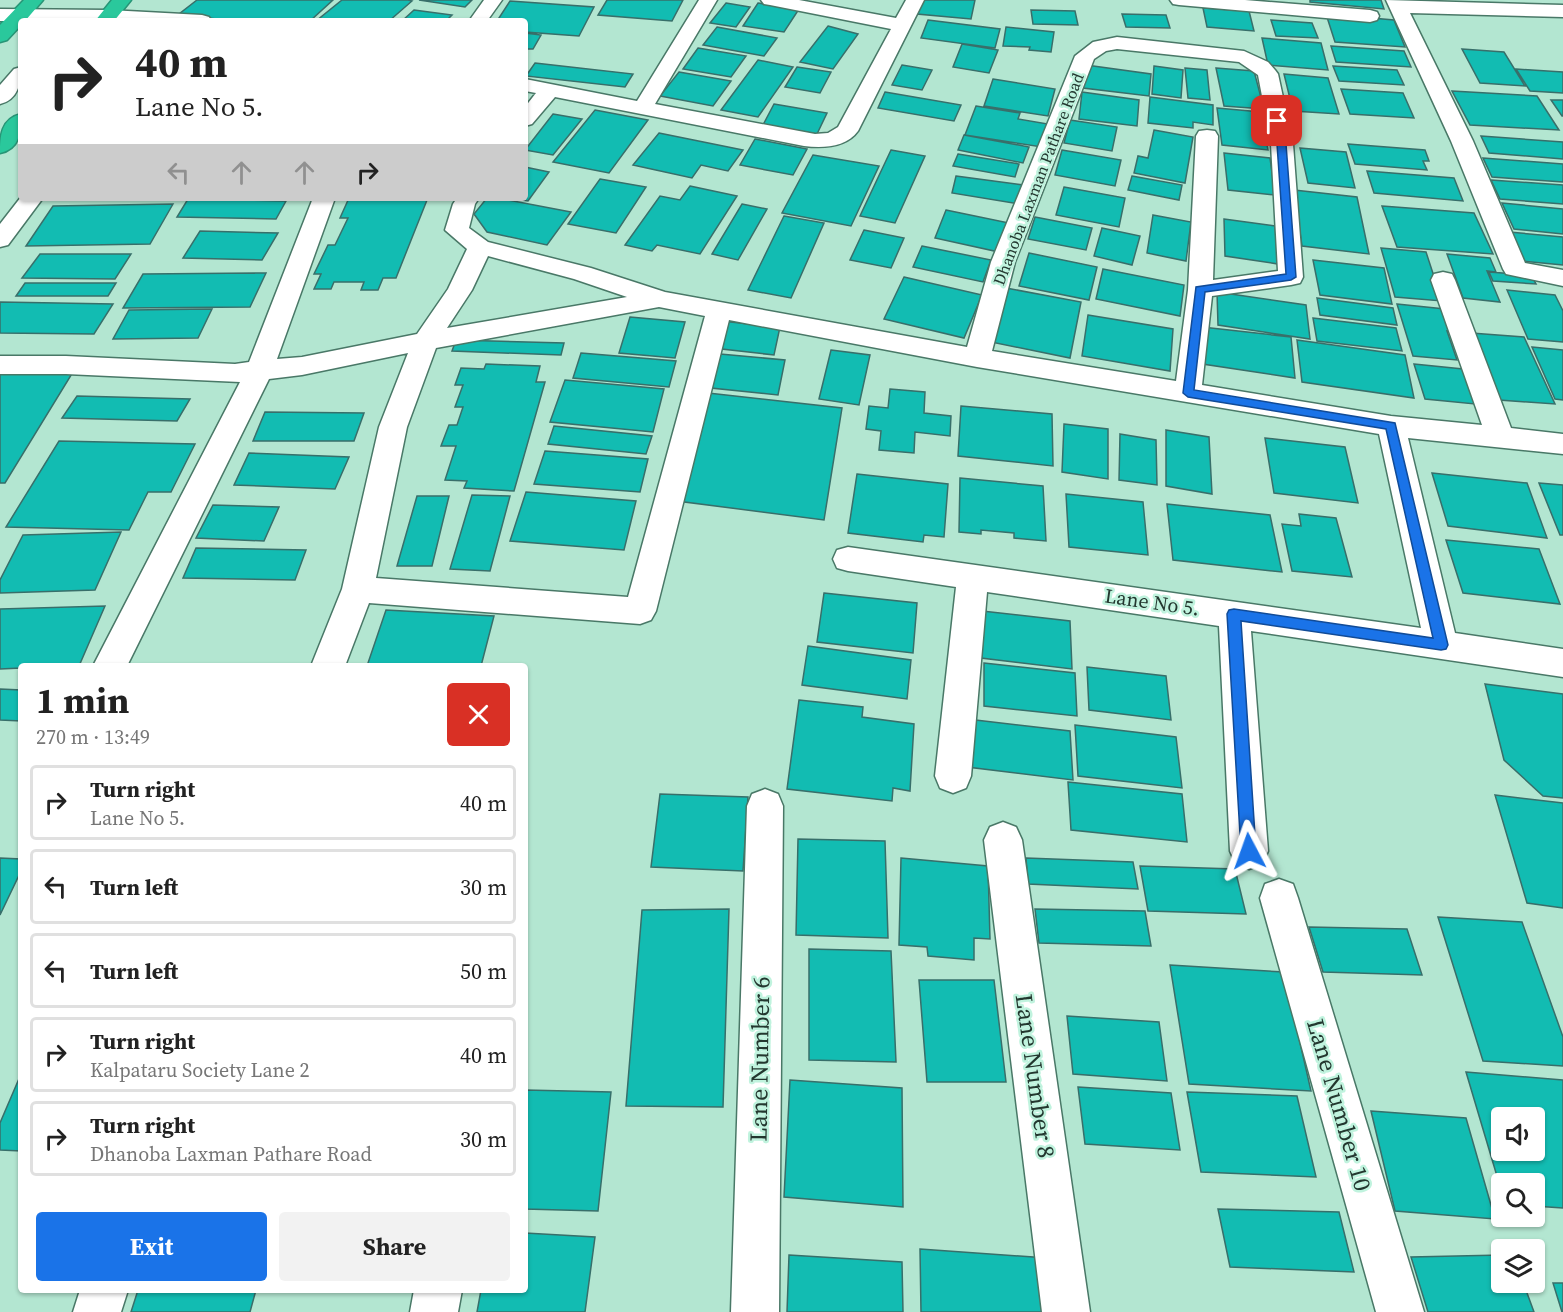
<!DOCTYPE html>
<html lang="en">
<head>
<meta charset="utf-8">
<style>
	:root { --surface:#fff; --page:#f2f2f2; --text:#222; --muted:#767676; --line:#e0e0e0; --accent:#1a73e8 }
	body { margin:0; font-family:"Source Serif 4",serif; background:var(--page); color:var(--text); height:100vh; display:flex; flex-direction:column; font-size:22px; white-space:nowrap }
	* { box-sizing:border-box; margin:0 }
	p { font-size:20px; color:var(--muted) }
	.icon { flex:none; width:33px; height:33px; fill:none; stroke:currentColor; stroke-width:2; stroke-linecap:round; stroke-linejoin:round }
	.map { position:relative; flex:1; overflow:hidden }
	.sheet { position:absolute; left:18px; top:663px; width:510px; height:630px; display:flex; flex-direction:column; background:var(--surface); border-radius:6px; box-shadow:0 2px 4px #0004 }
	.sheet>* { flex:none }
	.banner { position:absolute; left:18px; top:18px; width:510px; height:183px; border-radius:6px; box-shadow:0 2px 4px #0004; background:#fff; color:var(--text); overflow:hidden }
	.fabs { position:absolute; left:1491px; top:1107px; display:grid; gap:12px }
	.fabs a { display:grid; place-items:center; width:54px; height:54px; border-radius:6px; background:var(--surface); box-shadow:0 2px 4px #0004; font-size:30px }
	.pin { position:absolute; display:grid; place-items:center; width:51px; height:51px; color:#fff; margin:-26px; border-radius:12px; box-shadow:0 3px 9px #0006 }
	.me { position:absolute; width:66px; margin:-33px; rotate:356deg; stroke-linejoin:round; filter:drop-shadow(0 0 4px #0008) }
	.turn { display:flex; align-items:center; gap:21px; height:126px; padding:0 18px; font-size:27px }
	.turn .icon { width:78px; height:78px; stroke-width:2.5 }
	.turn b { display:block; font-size:42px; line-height:51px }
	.lanes { display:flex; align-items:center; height:57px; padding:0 18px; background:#0003; justify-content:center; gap:30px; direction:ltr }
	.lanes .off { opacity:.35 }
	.round { display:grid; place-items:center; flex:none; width:63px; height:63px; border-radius:6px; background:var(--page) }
	.summary { display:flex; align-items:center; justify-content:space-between; height:102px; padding:0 18px }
	h1 { font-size:36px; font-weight:700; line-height:45px }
	.cta { display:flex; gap:12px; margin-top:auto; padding:12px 18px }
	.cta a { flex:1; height:69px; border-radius:6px; background:var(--accent); color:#fff; font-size:24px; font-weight:700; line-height:69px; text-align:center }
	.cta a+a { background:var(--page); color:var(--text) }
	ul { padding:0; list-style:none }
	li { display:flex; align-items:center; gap:18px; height:75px; margin:0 12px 9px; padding:0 6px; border:3px solid var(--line); border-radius:6px }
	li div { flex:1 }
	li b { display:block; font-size:22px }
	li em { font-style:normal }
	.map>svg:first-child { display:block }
	.building { fill:#12bcb2; stroke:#386f6a; stroke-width:1.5; fill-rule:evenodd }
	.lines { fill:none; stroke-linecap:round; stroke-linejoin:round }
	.minor-casing { stroke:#497867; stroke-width:3 }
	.highway-casing { stroke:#289576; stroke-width:3 }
	.minor { fill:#fff; fill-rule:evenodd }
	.highway { fill:#2ac89c; fill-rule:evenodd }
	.route { fill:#1a73e8; stroke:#114b97; stroke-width:1.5 }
	.labels { text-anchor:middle; stroke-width:5; stroke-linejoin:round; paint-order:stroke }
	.far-street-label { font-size:16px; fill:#23372f; stroke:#c0f3de }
	.street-label { font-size:20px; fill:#23372f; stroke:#c0f3de }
	.near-street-label { font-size:24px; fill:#23372f; stroke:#c0f3de }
</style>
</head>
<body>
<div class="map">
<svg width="1563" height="1312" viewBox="0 0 1563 1312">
	<rect width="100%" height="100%" fill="#b3e6d1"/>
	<path class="building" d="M197,0h136l-23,21h-79l-52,-7z
		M342,0h66l4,1 -23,20h-73z
		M419,0h53l-7,7z
		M607,0h76l-11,21 -74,-6z
		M921,0h54l-4,19 -54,-5z
		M1310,0h71l3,9 -74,-7z
		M510,1l84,6 -15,29 -54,-4v-11h-28z
		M726,3l24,4 -14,20 -26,-4z
		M758,3l41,6 -15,23 -41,-6z
		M1203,8l46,3 5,20 -47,-4z
		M414,10l38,5 -6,6h-44z
		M1031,10l44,1 3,14 -45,-1z
		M1122,14l44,1 4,13 -44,-1z
		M1326,14l68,6 11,27 -70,-5z
		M928,20l72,9 -5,19 -74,-10z
		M1271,20l41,3 6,15 -42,-2z
		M828,26l30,8 -25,35 -33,-7z
		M717,27l60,11 -13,18 -61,-11z
		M1006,27l48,5 -3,20 -22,-2 1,-3 -27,-1z
		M525,33l16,2 -8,14h-8z
		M1262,38l59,5 7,27 -60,-5z
		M962,44l36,6 -9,23 -36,-6z
		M1331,46l73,5 7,16 -75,-5z
		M698,48l48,8 -15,21 -48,-8z
		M1462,49l42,3 21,34 -45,-3z
		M758,60l35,7 -35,50 -37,-7z
		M535,63l98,11 -8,13 -99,-11z
		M902,65l30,5 -10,20 -30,-5z
		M1086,65l65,9 -2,22 -66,-8z
		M1154,66l29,4 -2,28 -29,-4z
		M1333,66l64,4 7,15 -65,-4z
		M797,67l34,5 -11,21 -35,-6z
		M1185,68l22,2 3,30 -22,-2z
		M1216,68l38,3 10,38 -40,-3z
		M1516,69l47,3v21l-33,-2z
		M679,72l52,9 -18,25 -53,-10z
		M1284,74l44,4 11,36 -46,-3z
		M993,79l62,10 -7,27 -64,-10z
		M1341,89l62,4 11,25 -64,-4z
		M1452,91l85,5 22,34 -89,-5z
		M885,92l76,13 -7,16 -76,-13z
		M1082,92l57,8 -2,26 -58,-7z
		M1150,97l63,8v20l-20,-3v6l-45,-5z
		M1551,100h12v16h-1z
		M774,104l53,9 -10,21 -54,-9z
		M976,106l44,7 -2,6 30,5 -6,23 -77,-12z
		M1217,108l44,4 7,38 -46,-5z
		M595,110l53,10 -39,53 -56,-11z
		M553,114l29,5 -29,36 -28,-5z
		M1070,120l47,7 -5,24 -48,-8z
		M1154,130l39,7 -8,46 -51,-10 4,-17 10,2z
		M659,133l84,17 -15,21 -27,-6 -9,13 -59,-13z
		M964,135l65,12 -6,16 -65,-13z
		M1481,136l82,6v17l-74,-6z
		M755,139l52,10 -14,26 -53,-10z
		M1348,144l77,6 4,11h-6l4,9 -72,-6z
		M1300,148l46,4 9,36 -47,-5z
		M891,150l34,6 -30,67 -35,-7z
		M1062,150l59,10 -6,26 -60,-11z
		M1224,153l46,5 5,37 -47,-5z
		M958,154l61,10 -4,13 -62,-11z
		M813,155l66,11 -28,60 -69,-13z
		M1483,158l80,6v18l-71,-5z
		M525,167l24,5 -21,29 -17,-3h14z
		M1367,171l87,7 9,23 -89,-8z
		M956,176l67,9 -4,19 -67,-11z
		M1132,176l50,9 -3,15 -51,-10z
		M600,179l46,8 -30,46 -48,-9z
		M1491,180l72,5v19l-63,-5z
		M690,186l47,10 -37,58 -43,-9 -5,6 -27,-6 35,-49 20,4z
		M1064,187l61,11 -6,29 -63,-12z
		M1294,190l63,7 12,57 -67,-8z
		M229,198h15l-1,2 43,1 -10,18 -99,-2 11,-18z
		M349,198h61l-1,2h18l-31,78h-13l-5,12h-17l3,-8h-30l-3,7h-17l7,-15h-7l14,-29h7l13,-27h-8z
		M487,198h11l73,14 -24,33 -60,-13 -13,-18z
		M1502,203l61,6v25l-49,-5z
		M173,204l-23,40 -124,2 27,-40z
		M742,204l25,5 -29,51 -26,-6z
		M1382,206l92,7 19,41 -96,-7z
		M946,210l63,13 -10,29 -64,-14z
		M1153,215l38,7 -5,39 -39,-8z
		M784,216l40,7 -33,75 -43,-8z
		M1035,217l57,11 -6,22 -58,-11z
		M1224,219l51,7 3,38 -53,-8z
		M1102,228l38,8 -8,29 -38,-9z
		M864,230l40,8 -13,30 -41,-8z
		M200,231l78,2 -16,27 -79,-2z
		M1509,232l54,5v28l-41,-4z
		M922,246l69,14 -8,22 -70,-15z
		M1381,248l45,4 16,49 -47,-4z
		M1029,253l68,14 -8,33 -70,-14z
		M40,254h91l-16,25 -93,-1z
		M1447,254l43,4 6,14 -9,-1 13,31 -37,-4z
		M1313,260l71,8 8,36 -72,-9z
		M1103,269l81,16 -4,31 -84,-17z
		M1489,272l42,3 5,9 -43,-3z
		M266,273l-16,34 -127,1 20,-34z
		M904,277l78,18 -18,43 -80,-19z
		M25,283h91l-8,13h-92z
		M1006,288l75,14 -11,56 -79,-16z
		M1507,290l48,5 8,16v31l-35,-3z
		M1217,292l89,13 4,34 -92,-14z
		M1317,298l76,10 4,17 -77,-10z
		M0,302l113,2 -19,30 -94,-1z
		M1397,304l48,5 9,23 -7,-1 10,29 -44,-4z
		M212,309l-14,29 -85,1 16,-29z
		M1088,315l85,14 -3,42 -88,-15z
		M630,317l55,5 -10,36 -56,-5z
		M1313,318l83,10 6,23 -85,-10z
		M721,321l59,6 -6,28 -61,-7z
		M1202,327l89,10 4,41 -99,-15z
		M1471,333l53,4 31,67 -56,-4z
		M456,340l108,3 -3,12 -109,-4z
		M1297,340l108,15 9,43 -112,-16z
		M1532,347l31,3v50l-8,-1z
		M831,350l39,5 -11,50 -40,-6z
		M581,353l95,8 -7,26 -96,-9z
		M720,354l65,6 -7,35 -67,-7z
		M486,364l54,2 -4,16h9l-31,109 -50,-3 3,-7 -22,-1 11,-34h-15l8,-21h8l6,-18h-8l8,-22h-8l6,-17 23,1z
		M1414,364l49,5 12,35 -50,-5z
		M0,372h73l-68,111h-5z
		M565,380l99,9 -11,43 -103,-10z
		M890,389l35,3 -1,21 27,3 -1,20 -35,-4 -1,21 -35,-3 2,-19 -15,-2 3,-23 19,2z
		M708,393l134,15 -18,112 -147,-19z
		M77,396l113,3 -13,22 -115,-3z
		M961,406l91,8 1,52 -95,-10z
		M265,412l99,1 -10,28h-101z
		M1064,424l44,5v50l-46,-7z
		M554,426l98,10 -6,18 -98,-10z
		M1166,430l43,7 3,57 -46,-8z
		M1120,434l36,6 1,45 -38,-5z
		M1265,438l80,9 13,56 -84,-10z
		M59,441l136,3 -24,48h-23l-19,38 -123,-3z
		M545,451l103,8 -8,33 -106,-8z
		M249,453l100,4 -14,32 -101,-4z
		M1432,473l95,10 20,55 -99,-12z
		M857,474l91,10 -4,53 -20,-2 -1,7 -75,-9z
		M960,478l83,8 3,55 -32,-3v-5l-33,-3v4l-22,-2z
		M1539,483l24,2v50h-3z
		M526,492l110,9 -12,49 -114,-9z
		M1066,494l77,8 5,53 -79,-8z
		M472,495l38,1 -20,75 -40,-2z
		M417,496h32l-17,70h-35z
		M1167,504l103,11 12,57 -109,-12z
		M213,505l66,2 -15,34 -68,-3z
		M1299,514l37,4 16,59 -60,-6 -10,-47 19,2z
		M121,532l-26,58 -95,3v-13l23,-45z
		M1446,540l93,9 21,55 -97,-11z
		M196,548l110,2 -11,30 -112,-2z
		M824,593l93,10 -4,50 -96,-11z
		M105,606l-26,60h-58v2l-21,1v-60z
		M386,610l108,6 -13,50h-114z
		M982,611l88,10 2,48 -91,-11z
		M808,646l103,14 -4,39 -105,-14z
		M984,663l91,10 2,43 -93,-10z
		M1087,667l79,9 5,44 -82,-10z
		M1485,684l78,10v104l-20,-2 -39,-36z
		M0,689l21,1v31l-21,-1z
		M799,700l64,7 -1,10 52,7 -4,67 -17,-3 -1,13 -105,-12z
		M967,719l103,12 3,49 -106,-13z
		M1075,725l101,12 6,51 -104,-12z
		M1068,782l114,12 5,48 -116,-12z
		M660,794l88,3 -5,74 -92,-4z
		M1495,795l68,8v105l-36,-5z
		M798,839l87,2 3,97 -92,-3z
		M0,858l21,1v12l-21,44z
		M901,858l87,8 2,73 -16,-1v22l-46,-4 -1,-9 -28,-2z
		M1026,858l107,4 5,27 -110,-5z
		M1140,866l95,3 11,45 -98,-3z
		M729,909l-6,198 -97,-1 16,-196z
		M1035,909l110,2 6,35 -112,-3z
		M1438,917l84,5 41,115v29l-80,-5z
		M1309,927l98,2 15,46 -99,-3z
		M809,949l82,2 5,111 -87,-2z
		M1170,965l114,7 27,119 -122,-7z
		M919,980h75l12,102h-79z
		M1067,1016l92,6 8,59 -94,-7z
		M1466,1072l97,8v128l-29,-2v-22h-32v9zM1502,1118h32v32h-32z
		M21,1074v77l-21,-1v-27z
		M790,1080l112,8 1,119 -119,-10z
		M1078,1087l93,6 9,57 -95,-6z
		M525,1090l86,2 -13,119 -73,-2z
		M1187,1092l110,4 19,81 -115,-5z
		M1371,1111l95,7 29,101 -100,-8z
		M1218,1209l121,3 15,60 -124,-5z
		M525,1233l70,4 -10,75h-108l4,-22h44z
		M920,1249l127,9 4,54h-130z
		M789,1255l113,7 1,50h-116z
		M1502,1255v27h21l11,30h-106l-17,-55z
		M1553,1283h10v29h-1z
		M138,1290h118l-6,22h-119z"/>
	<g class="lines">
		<g class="minor-casing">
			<path id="minor" d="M484,0h18l-15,21h-18z
				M699,0h18l-62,104 160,30 13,-1 10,-6 53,-98 -121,-24 -6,-1 -3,-4h38l97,18 10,-18h18l-66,131c-12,17 -36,17 -54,15l-249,-49 -23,27 -7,2v-19l11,-14 -11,-2v-12l112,22z
				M1170,0h75l125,10 7,2 2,4 -2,4 -7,2 -191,-17 -6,-1z
				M1386,0l177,5v12l-153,-4 63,128 52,122 38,7v16l-57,-12 -3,-5 -52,-128z
				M0,9l109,1 93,5 7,2 2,4h-211z
				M1117,37l127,14 24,11 7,8 3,4 15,70 10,133 -3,6 -9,2 -79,11 -10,89 189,31 91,9 -51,-145 3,-6 9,-2 9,2 3,6 56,148 52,6v20l-155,-16 47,195 108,16v28l-312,-46 17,220 -6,13 -13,5 -13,-5 -6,-13 -11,-225 -232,-34 -16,184 -5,12 -13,5 -13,-5 -5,-12 21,-189 -108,-16 -11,-3 -4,-9 4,-9 11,-3 573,81 -42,-194 -402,-67 -248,-47 -73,291 -5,9 -11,4 -271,-21 -24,63h-34l31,-77 37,-162 29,-74 -106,22 -33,4 -142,287h-34l147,-284 -174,-8h-66v-18h66l169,8 14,-2 64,-164h22l-58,161 25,-2 115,-23 31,-45 19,-40 -22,-19 8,-26 4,-6h22l-4,6 -6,24 19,14 103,26 74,24 302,55 24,-85 84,-206 18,-14zM1117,49l122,13 19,13 13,69 7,127 -65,9 5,-144 -3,-5 -8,-1 -8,1 -3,5 -8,154 -12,91 -184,-30 23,-89 79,-203 12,-8zM488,256l86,23 53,18 -180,31 25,-38zM659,307l46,9 -77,281 -252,-19 31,-151 29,-79z
				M21,67c0,16 -3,33 -21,37v-19l14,-16z
				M21,197l22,1 -35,47 -8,2v-23z
				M765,789l13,5 5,12 -4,506h-48l16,-506 5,-12z
				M1003,822l13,5 6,13 68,472h-48l-58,-472 6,-13z
				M1279,879l14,5 5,14 126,414h-48l-116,-414 5,-14z
				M80,1290h48l-7,22h-48z
				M414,1290h48l-4,22h-48z"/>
		</g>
		<g class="highway-casing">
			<path id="highway" d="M24,0h19l-18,21h-4v4l-14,15 -7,2v-17z
				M112,0h19l-17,21h-19z
				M21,114c0,17 -1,35 -21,39 0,-17 1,-34 21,-39z"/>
		</g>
		<use href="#minor" class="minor"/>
		<use href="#highway" class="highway"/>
	</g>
	<path class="route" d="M1277,118l5,3 4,23 10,133 -5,3 -86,12 -11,98 201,33 53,222 -2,4 -5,1 -200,-29 15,230 -2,5 -5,2 -6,-2 -2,-5 -14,-237 2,-4 5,-1 199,29 -47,-209 -198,-32 -5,-4 13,-106 90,-13 -9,-130 -4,-23z"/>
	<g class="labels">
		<g class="far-street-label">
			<text transform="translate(1038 179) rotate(-69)" y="6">Dhanoba Laxman Pathare Road</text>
		</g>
		<g class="street-label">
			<text transform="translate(1152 602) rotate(8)" y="7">Lane No 5.</text>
		</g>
		<g class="near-street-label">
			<text transform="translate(760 1059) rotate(-89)" y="8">Lane Number 6</text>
			<text transform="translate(1035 1076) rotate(82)" y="8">Lane Number 8</text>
			<text transform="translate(1339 1105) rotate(74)" y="8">Lane Number 10</text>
		</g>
	</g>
</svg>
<div class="fabs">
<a><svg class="icon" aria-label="sound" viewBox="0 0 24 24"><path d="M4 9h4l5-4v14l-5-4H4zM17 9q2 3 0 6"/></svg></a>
<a><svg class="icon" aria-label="search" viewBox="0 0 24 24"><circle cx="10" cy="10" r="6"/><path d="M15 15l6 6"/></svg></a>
<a><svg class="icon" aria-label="layers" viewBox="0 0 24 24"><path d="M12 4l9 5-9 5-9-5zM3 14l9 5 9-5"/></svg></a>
</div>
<div class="pin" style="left:1277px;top:121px;background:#d93025"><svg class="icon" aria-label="arrive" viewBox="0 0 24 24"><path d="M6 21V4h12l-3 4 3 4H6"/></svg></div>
<svg class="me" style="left:1249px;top:851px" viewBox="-20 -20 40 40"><path d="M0-17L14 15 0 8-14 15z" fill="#1a73e8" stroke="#fff" stroke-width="4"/></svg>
<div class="banner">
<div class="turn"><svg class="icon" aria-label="right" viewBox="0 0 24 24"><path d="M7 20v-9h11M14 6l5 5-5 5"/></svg><div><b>40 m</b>Lane No 5.</div></div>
<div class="lanes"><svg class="icon off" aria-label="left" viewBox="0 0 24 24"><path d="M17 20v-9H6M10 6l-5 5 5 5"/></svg><svg class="icon off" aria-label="ahead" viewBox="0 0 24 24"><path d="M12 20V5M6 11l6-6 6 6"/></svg><svg class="icon off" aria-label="ahead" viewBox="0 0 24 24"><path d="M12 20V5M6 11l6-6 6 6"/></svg><svg class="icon" aria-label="right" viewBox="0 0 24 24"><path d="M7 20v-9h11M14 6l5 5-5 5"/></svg></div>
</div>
<section class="sheet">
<div class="summary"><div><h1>1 min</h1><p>270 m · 13:49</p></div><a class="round" style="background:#d93025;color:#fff"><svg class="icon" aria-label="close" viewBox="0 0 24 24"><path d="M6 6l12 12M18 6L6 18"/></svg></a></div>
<ul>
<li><svg class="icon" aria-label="right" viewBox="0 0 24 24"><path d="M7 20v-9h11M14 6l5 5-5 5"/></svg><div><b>Turn right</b><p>Lane No 5.</p></div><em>40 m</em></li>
<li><svg class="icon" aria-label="left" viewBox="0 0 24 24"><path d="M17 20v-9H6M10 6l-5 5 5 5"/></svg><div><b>Turn left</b></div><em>30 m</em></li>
<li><svg class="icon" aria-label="left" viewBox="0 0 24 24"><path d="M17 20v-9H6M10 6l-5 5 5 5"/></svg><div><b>Turn left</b></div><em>50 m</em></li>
<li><svg class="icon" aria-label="right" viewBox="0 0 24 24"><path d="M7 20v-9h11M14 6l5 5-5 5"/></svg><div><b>Turn right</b><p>Kalpataru Society Lane 2</p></div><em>40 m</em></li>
<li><svg class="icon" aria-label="right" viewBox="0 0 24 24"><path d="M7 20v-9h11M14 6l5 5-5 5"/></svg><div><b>Turn right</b><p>Dhanoba Laxman Pathare Road</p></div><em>30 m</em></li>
</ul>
<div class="cta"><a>Exit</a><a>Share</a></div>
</section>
</div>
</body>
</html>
